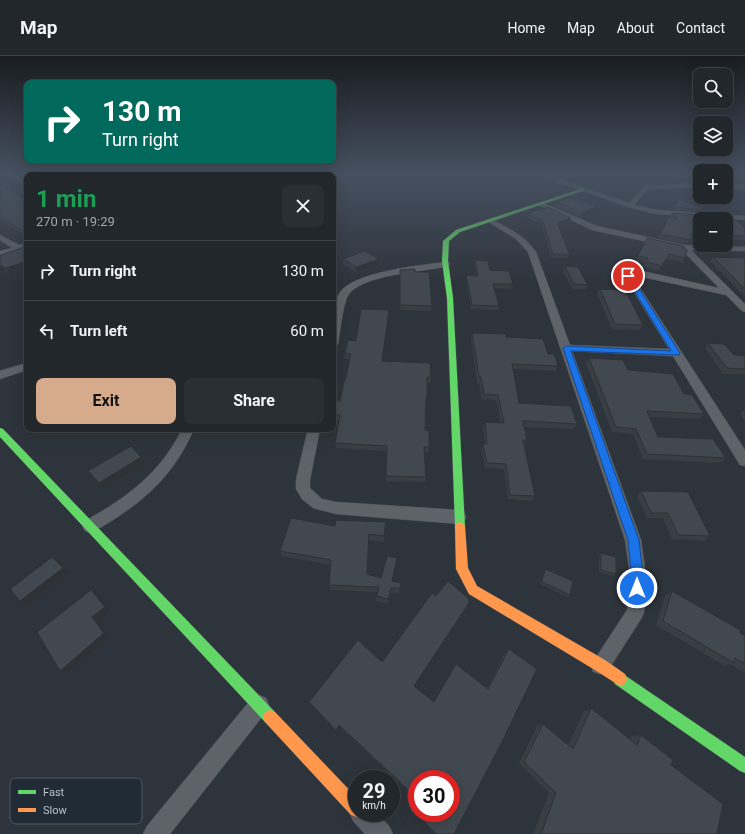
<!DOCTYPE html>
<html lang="en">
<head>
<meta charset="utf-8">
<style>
	:root { --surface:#22272c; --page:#2a2f34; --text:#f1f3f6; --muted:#a2a5a9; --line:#3f4448; --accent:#d6ab8b }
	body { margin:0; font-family:Roboto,sans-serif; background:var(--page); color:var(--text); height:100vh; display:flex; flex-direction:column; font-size:15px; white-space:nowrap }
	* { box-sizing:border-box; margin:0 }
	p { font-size:13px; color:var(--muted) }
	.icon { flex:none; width:22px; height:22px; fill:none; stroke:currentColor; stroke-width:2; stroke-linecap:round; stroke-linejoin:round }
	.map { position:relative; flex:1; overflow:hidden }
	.details { position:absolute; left:24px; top:116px; width:312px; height:260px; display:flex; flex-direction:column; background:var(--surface); border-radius:8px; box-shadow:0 4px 16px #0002,0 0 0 1px var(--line) }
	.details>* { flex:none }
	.guide { position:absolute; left:24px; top:24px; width:312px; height:84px; border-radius:8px; box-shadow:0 4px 16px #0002,0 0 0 1px var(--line); background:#00695c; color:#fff; overflow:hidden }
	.fabs { position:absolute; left:693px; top:12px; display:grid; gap:8px }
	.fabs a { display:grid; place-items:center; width:40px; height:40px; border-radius:8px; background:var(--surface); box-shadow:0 4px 16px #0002,0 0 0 1px var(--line); font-size:20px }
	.speed { position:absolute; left:348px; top:714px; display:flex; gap:8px; font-size:20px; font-weight:700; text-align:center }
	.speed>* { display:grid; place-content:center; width:52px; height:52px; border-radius:50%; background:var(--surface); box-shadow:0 4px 16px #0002,0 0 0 1px var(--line); line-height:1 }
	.speed small { font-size:10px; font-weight:400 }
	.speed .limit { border:6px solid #d22; background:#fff; color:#111 }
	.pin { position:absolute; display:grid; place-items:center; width:34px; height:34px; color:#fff; margin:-17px; border:2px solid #fff; border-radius:50%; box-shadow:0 1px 4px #0007 }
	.me { position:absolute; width:44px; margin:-22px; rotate:0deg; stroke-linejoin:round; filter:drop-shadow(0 0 3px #0008) }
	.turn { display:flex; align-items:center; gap:14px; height:84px; padding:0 12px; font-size:18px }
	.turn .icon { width:52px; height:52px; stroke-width:2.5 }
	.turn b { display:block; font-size:28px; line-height:34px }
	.round { display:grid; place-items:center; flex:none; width:42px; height:42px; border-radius:8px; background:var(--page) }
	.head { display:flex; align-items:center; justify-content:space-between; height:68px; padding:0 12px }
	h1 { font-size:24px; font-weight:700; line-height:30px; color:#1e9e55 }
	.primary-button { display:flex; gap:8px; margin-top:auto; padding:8px 12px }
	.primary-button a { flex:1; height:46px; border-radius:8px; background:var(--accent); color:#111; font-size:16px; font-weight:700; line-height:46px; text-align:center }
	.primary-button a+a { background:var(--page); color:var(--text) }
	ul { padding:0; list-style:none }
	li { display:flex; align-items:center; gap:12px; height:60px; padding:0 12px; border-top:1px solid var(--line) }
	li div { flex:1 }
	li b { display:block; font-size:15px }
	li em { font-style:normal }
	header { display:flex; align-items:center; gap:24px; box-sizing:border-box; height:56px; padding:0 20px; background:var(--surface); border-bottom:1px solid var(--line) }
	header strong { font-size:19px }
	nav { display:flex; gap:22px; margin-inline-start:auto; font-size:14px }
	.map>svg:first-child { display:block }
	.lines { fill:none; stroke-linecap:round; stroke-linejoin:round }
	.street-casing { stroke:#4c5158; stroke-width:1 }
	.fast-casing { stroke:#4c5158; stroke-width:1 }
	.slow-casing { stroke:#4c5158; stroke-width:1 }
	.street { fill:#5e6269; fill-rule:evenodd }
	.fast { fill:#63d668; fill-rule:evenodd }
	.slow { fill:#ff974d; fill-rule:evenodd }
	.wall { fill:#393e44 }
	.shaded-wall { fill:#2e3237 }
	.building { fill:#42484f; stroke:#2e3237 }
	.route { fill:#1a73e8; stroke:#114b97 }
	.key { fill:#202b36; stroke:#4e5863; stroke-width:1 }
	.key-label { font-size:11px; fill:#b9c1cb }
</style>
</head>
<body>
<header>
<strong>Map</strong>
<nav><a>Home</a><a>Map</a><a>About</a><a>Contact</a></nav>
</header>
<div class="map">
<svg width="745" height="778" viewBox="0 0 745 778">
	<rect width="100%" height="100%" fill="#2e343b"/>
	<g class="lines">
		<g class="street-casing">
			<path id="street" d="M5,118h8l14,7v4z
				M105,118h7l1,1h-7z
				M192,118h6l-7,1z
				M536,118h9l84,29 15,-17 56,-3v4l-52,2 -14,16 23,5 88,6v4l-88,-6 -29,-7z
				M726,128l19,1v4l-19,-1z
				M541,146l56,24 87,19 61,2v4l-54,-1 54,54v8l-3,-1 -16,-16 -84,-18h-9l112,173v16l-5,-1 -67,-109 -101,-5 69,189 5,35 -2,38 -3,6 -34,53 -7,2 -7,-2 -2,-7 36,-55 3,-35 -5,-35 -97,-288 -12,-13 -29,-18 6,-1c17,9 32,16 43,32l34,93 99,4 -45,-73 10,-6 8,1 77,17 -38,-39 -89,-19 -53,-25v-2z
				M0,179l19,10 8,-2v5l-27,8v-5l12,-3 -12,-8z
				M446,206h3v4c-24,6 -89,8 -101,30 -5,7 -8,38 -10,48l-5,3c0,-17 -1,-35 5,-51 9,-24 85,-31 108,-34z
				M27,307v7l-27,9v-8z
				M182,373h12c-22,50 -53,75 -99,102l-5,2 -5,-2 -3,-5 3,-5c41,-23 76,-48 97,-92z
				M308,373h12l-10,51v8l12,11 14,3 123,8 5,2 2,5 -2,5 -5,2 -123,-10 -23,-6 -11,-9 -6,-10v-9z
				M259,639l7,3 3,7 -3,7 -96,122h-27l4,-8 105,-128z
				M357,747v10h20l12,13 4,8h-28l-12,-13 -3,-8 3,-8z"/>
		</g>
		<g class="fast-casing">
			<path id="fast" d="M581,133l4,1 -125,42 -11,9 -1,20 5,37 12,229 -1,3 -4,2 -4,-2 -1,-3 -8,-229 -5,-37 1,-20 13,-11z
				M0,372l3,1 272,283 2,5 -2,5 -5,2 -5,-2 -265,-285z
				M620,616l125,85v16l-5,-2 -125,-87 -2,-5 2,-5z"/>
		</g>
		<g class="slow-casing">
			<path id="slow" d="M460,466l4,2 1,3 3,41 9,18 128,74 20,14 2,5 -2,5 -5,2 -25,-16 -126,-76 -13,-25 -1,-42 1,-3z
				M270,654l5,2 82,86v15h6v2l-6,2 -6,-2 -86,-93 -2,-5 2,-5z"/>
		</g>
		<use href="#street" class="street"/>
		<use href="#fast" class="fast"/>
		<use href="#slow" class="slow"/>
	</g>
	<path class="wall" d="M726,118h19v8l-3,1h-14l-2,-2z
		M0,129l25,15 2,-1v38l-27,-18z
		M679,143l28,11 -1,2 -33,-2z
		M557,146l37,10 -14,5 -25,-11z
		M672,157l28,6v18l-9,-1 -1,4 -3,4 -29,-6 11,-21 2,1 -1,-2z
		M527,158l43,7 -12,5 12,29 -2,3h-17l-9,-34 -16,-7z
		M726,164l19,8v12l-19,-1z
		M647,182l38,20 -3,4 -16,-3 -7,12 -16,-4 2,-4 -9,-3z
		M27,190v21l-18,6 -4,-3 -5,2v-17h1z
		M713,201l32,1v39l-35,-36z
		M343,203h36v5l-23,8 -13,-8z
		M475,204l38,24 -1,5 -18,-1 5,18 -1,4 -27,-1 -5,-29v-5l11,1 -3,-12z
		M565,210l23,19 -2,4h-14l-9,-18z
		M400,214l15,2 17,34 -1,5 -31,-1z
		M600,233l43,36 -3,5 -28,-1 -15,-35z
		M389,260l-7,45 49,16 -1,5h-3v16l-1,6 -1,26 4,17 -1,6 -4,-1 2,25 -1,5 -39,-1 1,-30 -51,-3 -1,-5 4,-23h-6v-7l7,-12 5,-20 5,-22h-5v-6l11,-12z
		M472,277l34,4 42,17 10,12 -2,5 -43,-2 6,34 58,21 -3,5 -50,-2 3,13 -3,5 11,51 -2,5 -25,-2 -4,-30 -19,-1 -3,-19 1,-5h2l-2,-17 2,-5 16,1 -5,-23 -14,-1 -3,-16h-2l-6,-45z
		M708,287l26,12 11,1v18h-22l-18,-26z
		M589,302l39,12 56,24 20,20 -5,5 -49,-2 8,20 68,21 -6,5 -77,-4 -10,-25 -21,-2 -26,-69z
		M745,353v13l-5,-8z
		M641,435l69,45 -6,5 -32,-2 -9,-21h-16l-10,-22z
		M335,470l51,1 -2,15 -15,-2 -2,34 14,4 16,-14 -4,17 8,2 -2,10h-9l-2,11 -12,-3 1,-9 -47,-2 -1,-5 2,-20 -49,-9 -2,-5z
		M601,497l15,21 -2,2 -15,-4v-17z
		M545,513l25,26 -2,2 -28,-13 4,-13z
		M672,535l73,45v37l-15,-9 -5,2 -69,-41 9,-29z
		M436,540l30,12 -52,78 20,16 19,-34 34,20 18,-35 4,-4 -55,185h-19l-18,-20v-1h34l-34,-34v20l-77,-72 -3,5 -28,-30 73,-40z
		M591,652l39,31 2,-3 9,-1 30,30 46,69h-184l16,-41 -30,-30 18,-37 6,-2 25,21 16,-34z"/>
	<path class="shaded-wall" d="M596,151l-2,5 -14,5 2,-4z
		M571,162l-1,3 -14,5 1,-3z
		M379,203v5l-23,8v-5z
		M27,205v6l-18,6 -3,-5z
		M0,210h2l3,4 -5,2z
		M389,254v6l-7,50v-5z
		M141,401l4,5 -42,26 -4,-5z
		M386,466v5l-2,15v-6z
		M52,501l6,4 11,11 -42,33 -7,-4z
		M397,502v6l-5,22v-5z
		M91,534l6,4 13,17 -12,10 12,16 -43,36 -7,-2 32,-54z
		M469,547l-3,5 -53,81 1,-3z
		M339,669l1,2 -3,5 -1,-2z"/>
	<path class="building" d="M103,118h5l2,1h-9z
		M726,118h19v6l-15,-1 -4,-2z
		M0,129h2l23,15 2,-1v35l-27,-18z
		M569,142l27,9 -14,6 -25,-11z
		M679,143l28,11 -33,-3z
		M548,151l23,11 -14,5 13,32 -17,-1 -10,-33 -16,-7z
		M672,157l45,3 3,3h-20v14l-8,-1 -2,8 -30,-6 9,-17 9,2z
		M726,164h9l10,8v8l-19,-1z
		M647,182l36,8 4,4 -2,8 -16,-4 -7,12 -16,-4 2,-4 -10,-2z
		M27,190v15l-21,7 -4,-2h-2v-11h1z
		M365,195l14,8 -23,8 -13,-8z
		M713,201l32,1v31z
		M475,204l13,1 2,9 19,1 4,13h-20l6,22 -27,-1 -6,-30 12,1z
		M565,210l13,1 10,18 -14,-1z
		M415,213v3h14l3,34 -32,-1v-35z
		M600,233l25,1 18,35 -28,-1z
		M361,253l28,1 -7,51 48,2 1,14h-4v21h-1l-1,32 4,1v16h-5l2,30 -40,-1 1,-30 -52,-3 5,-28h-7v-2l3,-12h4l4,-20h1l6,-27 -6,-1 3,-13 8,1z
		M472,277l34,1v3l37,2 5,15h6l4,12 -46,-2 7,39 52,3 6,18 -54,-3 4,19h-4l12,56 -25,-1 -4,-31 -19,-1 -4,-19h4l-2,-22 19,1 -6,-28 -14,-1 -3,-17h-2z
		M708,287l16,1 10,11 11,1v13l-18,-1z
		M589,302l34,2 5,10 45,4 11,20 8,1 12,19 -57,-3 11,26 55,2 13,19 -79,-4 -11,-25 -20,-2z
		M131,390l10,11 -42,26 -11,-12z
		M641,435l47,1 22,44 -32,-1 -10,-22h-17z
		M291,462l44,8 1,-6 50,2 -2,14 -15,-2 -2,40 14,4 6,-22 10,2 -5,23 9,2 -1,5h-9l-3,11 -11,-3 2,-9 -50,-2 2,-25 -51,-9z
		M601,497l15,4v17l-15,-4z
		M52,501l11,11 -43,33 -10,-12z
		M545,513l28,12 -3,14 -28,-13z
		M448,525l21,18v4l-55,83 20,16 22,-38 32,25 21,-40 28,20 -35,73 -48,92h-18l-18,-19 2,-2h31v-34h-34v19l-78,-73 -3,5 -27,-28 49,-62 24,22 50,-69 4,3z
		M91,534l14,17 -13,10 12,16 -44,38 -23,-39z
		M672,535l68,39v3l5,3v28l-10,-6 -1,5 -71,-42z
		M591,652l46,37 4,-10 32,25 -2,5 52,39 -6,30h-176l15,-41 -32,-31 19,-38 30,25z"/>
	<linearGradient id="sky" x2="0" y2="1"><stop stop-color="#191d20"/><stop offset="0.52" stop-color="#465060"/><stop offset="1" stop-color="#465060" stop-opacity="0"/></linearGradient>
	<rect width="745" height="227" fill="url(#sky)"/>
	<path class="route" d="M628,218l3,2 49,77 -1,2 -108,-4 68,189 4,35 -2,17 -4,2 -4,-2 -5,-52 -65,-192 4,-2 104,5 -46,-75z"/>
	<rect x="10" y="722" width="132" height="46" rx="6" class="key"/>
	<rect x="18" y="734" width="18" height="4" fill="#63d668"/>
	<rect x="18" y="752" width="18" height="4" fill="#ff974d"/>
	<g class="key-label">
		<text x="43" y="740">Fast</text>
		<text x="43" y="758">Slow</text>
	</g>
</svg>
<div class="fabs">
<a><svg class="icon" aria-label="search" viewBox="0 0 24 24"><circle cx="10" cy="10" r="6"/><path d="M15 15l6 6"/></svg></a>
<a><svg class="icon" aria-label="layers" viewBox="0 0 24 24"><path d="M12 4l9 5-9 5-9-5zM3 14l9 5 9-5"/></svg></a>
<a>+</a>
<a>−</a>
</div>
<div class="speed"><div>29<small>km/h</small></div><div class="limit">30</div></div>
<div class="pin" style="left:628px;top:220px;background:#d93025"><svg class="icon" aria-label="arrive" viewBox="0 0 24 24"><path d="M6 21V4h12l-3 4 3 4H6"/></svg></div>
<svg class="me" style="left:637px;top:532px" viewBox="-20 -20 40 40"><circle r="17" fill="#1a73e8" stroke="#fff" stroke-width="3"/><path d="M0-11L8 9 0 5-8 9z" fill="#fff"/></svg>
<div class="guide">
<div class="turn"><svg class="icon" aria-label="right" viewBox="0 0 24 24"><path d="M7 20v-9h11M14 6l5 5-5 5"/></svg><div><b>130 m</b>Turn right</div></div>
</div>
<section class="details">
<div class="head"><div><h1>1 min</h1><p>270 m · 19:29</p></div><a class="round"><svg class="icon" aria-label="close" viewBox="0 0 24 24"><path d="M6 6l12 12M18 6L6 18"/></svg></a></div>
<ul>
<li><svg class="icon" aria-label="right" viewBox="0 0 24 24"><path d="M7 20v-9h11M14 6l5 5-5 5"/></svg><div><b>Turn right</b></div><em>130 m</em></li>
<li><svg class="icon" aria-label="left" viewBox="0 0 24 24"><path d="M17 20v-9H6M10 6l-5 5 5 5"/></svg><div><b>Turn left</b></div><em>60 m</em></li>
</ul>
<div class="primary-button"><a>Exit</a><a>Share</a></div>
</section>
</div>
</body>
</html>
